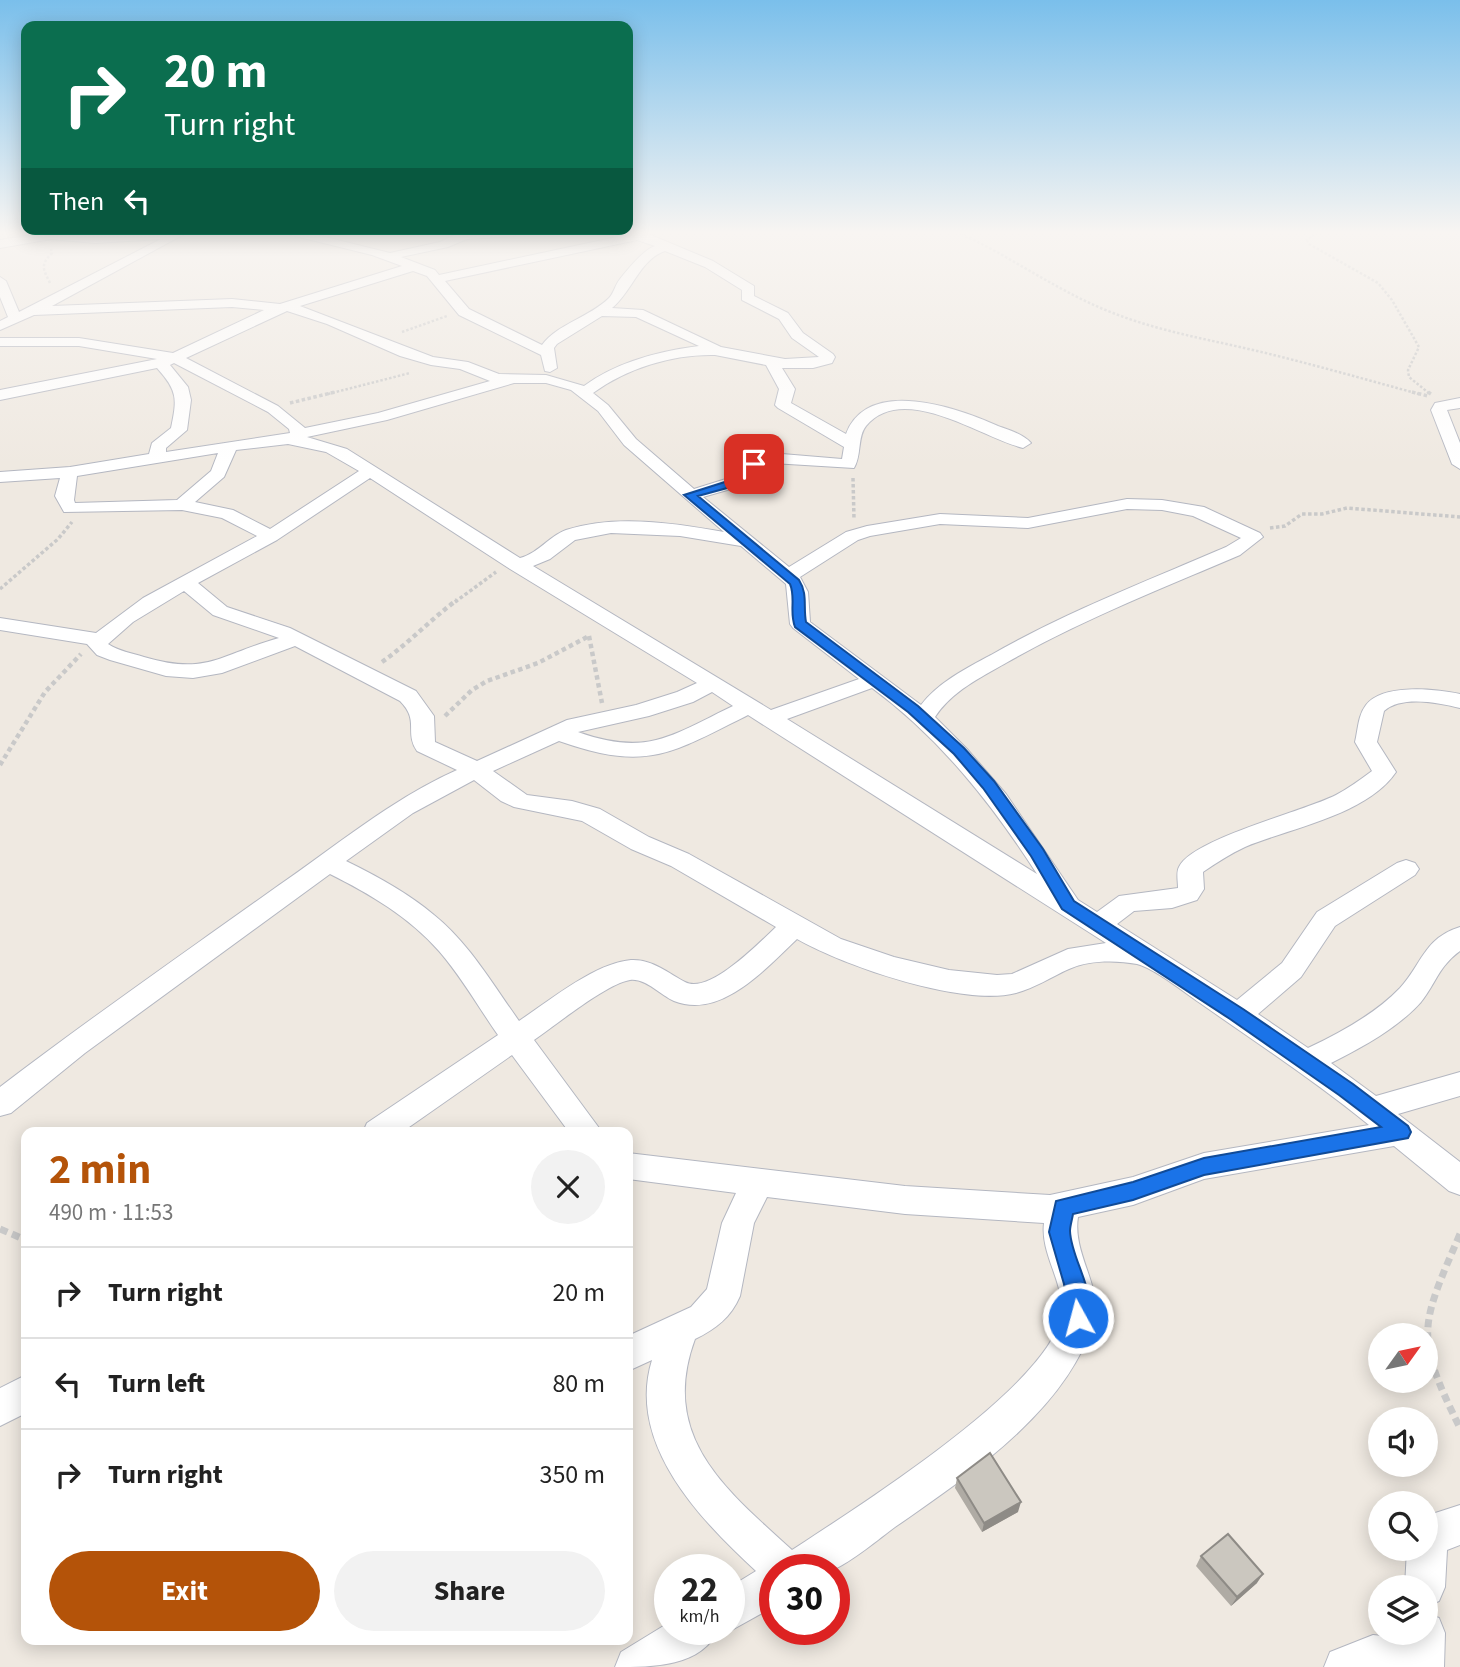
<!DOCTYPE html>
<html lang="en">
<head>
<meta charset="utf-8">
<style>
	:root { --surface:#fff; --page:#f2f2f2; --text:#222; --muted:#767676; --line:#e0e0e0; --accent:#b45309 }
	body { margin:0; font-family:"Source Sans 3",sans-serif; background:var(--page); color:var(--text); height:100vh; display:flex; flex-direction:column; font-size:26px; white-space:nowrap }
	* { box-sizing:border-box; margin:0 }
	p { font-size:23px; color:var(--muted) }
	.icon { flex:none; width:38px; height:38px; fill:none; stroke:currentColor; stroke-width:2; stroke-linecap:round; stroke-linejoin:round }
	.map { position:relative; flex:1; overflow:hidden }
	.drawer { position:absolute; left:21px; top:1127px; width:612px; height:518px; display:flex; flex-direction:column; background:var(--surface); border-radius:14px; box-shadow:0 4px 18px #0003 }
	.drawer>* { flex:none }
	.top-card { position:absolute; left:21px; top:21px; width:612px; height:214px; border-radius:14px; box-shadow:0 4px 18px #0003; background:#0b6e4f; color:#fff; overflow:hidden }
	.needle { width:46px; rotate:57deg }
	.buttons { position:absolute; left:1368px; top:1323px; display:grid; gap:14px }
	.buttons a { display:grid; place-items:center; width:70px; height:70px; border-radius:50%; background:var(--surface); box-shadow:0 4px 18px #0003; font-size:35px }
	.speed { position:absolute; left:654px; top:1554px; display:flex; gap:14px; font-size:35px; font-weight:700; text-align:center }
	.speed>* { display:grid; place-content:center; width:91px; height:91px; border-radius:50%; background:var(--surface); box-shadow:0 4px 18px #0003; line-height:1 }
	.speed small { font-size:18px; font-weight:400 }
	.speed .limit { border:10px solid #d22; background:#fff; color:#111 }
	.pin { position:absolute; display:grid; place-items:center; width:60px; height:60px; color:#fff; margin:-30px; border-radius:14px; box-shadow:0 4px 10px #0006 }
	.me { position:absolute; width:77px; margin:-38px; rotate:353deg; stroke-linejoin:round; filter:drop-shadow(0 0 5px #0008) }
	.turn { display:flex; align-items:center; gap:24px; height:147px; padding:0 28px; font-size:32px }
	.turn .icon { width:91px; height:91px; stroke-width:2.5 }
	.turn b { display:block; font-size:49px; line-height:60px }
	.then { display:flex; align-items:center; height:66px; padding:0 28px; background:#0003; gap:14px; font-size:26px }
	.round { display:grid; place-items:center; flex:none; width:74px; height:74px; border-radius:37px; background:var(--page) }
	.overview { display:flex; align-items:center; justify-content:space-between; height:119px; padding:0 28px }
	h1 { font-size:42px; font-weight:700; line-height:52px; color:var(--accent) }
	.action { display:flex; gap:14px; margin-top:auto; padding:14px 28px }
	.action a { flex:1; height:80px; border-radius:42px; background:var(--accent); color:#fff; font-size:28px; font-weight:700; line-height:80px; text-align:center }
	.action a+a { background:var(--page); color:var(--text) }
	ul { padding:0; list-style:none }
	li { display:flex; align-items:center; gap:21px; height:91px; padding:0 28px; border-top:2px solid var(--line) }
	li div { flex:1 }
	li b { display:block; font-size:26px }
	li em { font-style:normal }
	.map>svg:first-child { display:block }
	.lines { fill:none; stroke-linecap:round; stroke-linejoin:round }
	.street-casing { stroke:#b4b7c1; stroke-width:2 }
	.path-far3 { stroke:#c9c9c9; stroke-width:2.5; stroke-dasharray:2.5 2; stroke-linecap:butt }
	.path-far2 { stroke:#c9c9c9; stroke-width:3.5; stroke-dasharray:3.5 2.5; stroke-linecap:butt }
	.path-far1 { stroke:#c9c9c9; stroke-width:4.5; stroke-dasharray:4.5 3.5; stroke-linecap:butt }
	.path { stroke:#c9c9c9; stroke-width:7; stroke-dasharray:8 5; stroke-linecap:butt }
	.street { fill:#fff; fill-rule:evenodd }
	.wall { fill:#afaba4 }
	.shaded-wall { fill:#8e8b86 }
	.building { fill:#cbc7bf; stroke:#8e8b86; stroke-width:2 }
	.route { fill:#1a73e8; stroke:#114b97; stroke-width:2 }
</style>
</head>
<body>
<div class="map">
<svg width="1460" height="1667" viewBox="0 0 1460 1667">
	<rect width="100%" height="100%" fill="#efe9e1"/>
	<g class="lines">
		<g class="street-casing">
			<path id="street" d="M50,232l45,3 93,-3 -136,74 180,-7 48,5 122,-38 -30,-11 -85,-21 -2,-2h20l85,21 50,-11 21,-10h59l-6,4 -47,3 -19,8 -47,10 34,13 4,5 187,-40 -3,-3 23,1 67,28 41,25v10l34,17 15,20 30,21 2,3 -3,6 -19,5h-31l13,21 -4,14 55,31c22,-58 112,-26 152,-8 11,4 25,8 33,17l-8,5c-41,-10 -120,-67 -157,-22 -9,11 -4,29 -12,42l-82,-5 -12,5 -19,18 -38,11 86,70 57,-35 21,-6 73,-12 88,4 99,-19 35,1 42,7 56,26 3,4 -23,18c-79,34 -159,65 -234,108 -26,15 -54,28 -71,54l32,32 39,45 72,106 19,12 22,-16 59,-8c0,-7 -2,-16 1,-21 13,-28 126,-56 157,-72 13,-7 24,-15 36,-24l-17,-29c3,-12 3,-27 11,-37 17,-22 70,-16 94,-11v14c-21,-5 -58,-13 -76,3l-7,31 19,30c-29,43 -106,56 -151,75 -15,7 -29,16 -42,25l1,17 -7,11 -25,8 -38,3 -17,13 120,76 45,-37 35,-51 80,-49 9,-3 9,3 4,6 -4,6 -80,51 -34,51 -43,37 50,34c32,-15 67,-34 92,-60 22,-24 24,-50 60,-61v24c-21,15 -24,32 -39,51 -23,26 -60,46 -90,61l45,33 84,-24v24l-62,18 62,48v33l-11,-4 -55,-45 -190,33 -71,26 -55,12c-6,36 25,71 16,103 -26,90 -126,156 -199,207 -15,11 -45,36 -61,42 -13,5 -44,1 -59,1v36l-45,25 -3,-2h3v-42l26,-16c-55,-51 -130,-127 -104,-211l-24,11v-35l63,-29 16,-18 15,-66 14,-30 -108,-14v-26l277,33 145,9 83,-18 71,-24 165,-28c-54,-44 -112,-82 -169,-122 -15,-10 -46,-35 -63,-39 -21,-4 -48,-4 -68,5 -18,8 -34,19 -53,24 -53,14 -172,-27 -219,-54 -31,29 -76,81 -123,62 -14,-6 -28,-23 -44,-21 -24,4 -74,45 -96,60l68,92h-33l-57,-77 -110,77h-39l4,-9 131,-88c-19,-27 -37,-59 -59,-84 -30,-34 -69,-57 -109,-77l-245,179 -74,60 -11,3v-29c90,-69 183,-133 275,-199 60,-41 115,-88 182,-118l-40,-19c-13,-19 3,-30 -17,-50l-105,-55 -73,27 -29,5 -27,-2 -56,-16 -13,-5 -10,-11 -87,-14v-12l96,15 47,-35 114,-62 -35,-18 -40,-8 -118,2 -9,-16 5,-18 -60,4v-10l70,-5 79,-13 3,-11 19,-15c6,-29 7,-37 -14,-60l-157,32v-10l157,-31 -78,-13h-79v-8h79l94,15 91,-43 -32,-3 -198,8 -34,15v-9l8,-4 -8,-20v-20l6,4 13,31 142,-73 -66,4 -44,-4 -51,9v-8zM637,240l18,6c-12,4 -27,23 -35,33 -5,6 -6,14 -11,19 -19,19 -52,26 -67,47l-73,-36 -24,-28zM665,251l40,16 37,23v10l37,19 13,19 27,19 -34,2 -64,-12 -78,-37 -31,-2c20,-16 28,-49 53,-57zM413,271l14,5 32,39 82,40 4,16 5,1 7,-4 -3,-20 3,-4 45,-28 34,1 63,29c-40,5 -82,16 -115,40l-38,-11 -47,-1 -31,-12 -35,-5 -133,-51zM287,311l40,13 73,32 31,9 29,4 30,12 -112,32 -73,15 -27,-22 -92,-48zM715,355l51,10 13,24 -4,16 3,3 66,39 -2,12 -72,-6 -22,7 -19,18 -35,11 -58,-50 -28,-34 -15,-12c34,-25 80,-39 122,-38zM174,363l94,49 21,17 1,4 -124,19v-4l21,-18 4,-30 -3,-13 -18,-22zM514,383h32l25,7 27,21 26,34 100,87c-50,-9 -109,-18 -158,-2 -17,6 -27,23 -46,28l-173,-109 -40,-12 80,-17zM288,444l38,8 33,19 -89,58 -37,-19 -38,-8 29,-25 12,-27zM218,453l-7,18 -34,29 -102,3 -1,-3 3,-24zM370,478l140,91 187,114 -20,9 -41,13 -69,15 -90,41 -42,-19 -1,-26 -18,-25 -126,-63 -63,-21 -29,-24 79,-43zM1127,509l35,1 31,6 48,22 -15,9c-79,34 -160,65 -235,108 -26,14 -52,27 -70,50l-111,-83 -2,-30 -8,-15 58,-37 12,-4 70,-12 88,4zM611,533l69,3 61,10 45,38 4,40 3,4 66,51 -88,31 -238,-144 17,-7 25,-19zM184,591l29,24 66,23c-59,16 -71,38 -135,19 -13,-4 -25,-6 -36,-13l25,-22zM872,688c68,50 120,116 165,186l-250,-155zM712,692l21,14c-61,29 -85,51 -155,26l71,-16 44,-14zM748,715l358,228 -38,6 -56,25 -15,1 -48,-5 -55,-13 -53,-18 -152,-85 -40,-17 -49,-28 -28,-8 -45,-6 -34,-24 66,-30c88,31 111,13 189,-26zM474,780l27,21 13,6 68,14 49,28 40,17 105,61c-17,16 -67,68 -91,55 -17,-9 -33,-23 -54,-22 -36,3 -82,41 -112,61 -26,-36 -50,-78 -85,-106 -26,-22 -57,-39 -88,-54l67,-48zM767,1197l138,17 139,9c-4,32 22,61 17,93 -12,71 -208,194 -269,234 -67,-61 -133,-113 -97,-211 21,-10 36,-22 45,-43l14,-73z
				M1460,398v10l-13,2 13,33v26l-8,-5 -21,-54 4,-7z
				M26,1375v38l-26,13v-38z
				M1460,1505v40l-13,5 -2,37 -6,14 -13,6v-20h-21l2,-38h19v-33z
				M1426,1613l13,5 6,15 -1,34h-120l6,-15 43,-17 30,3v-5h23z
				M670,1622v7h49c-18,38 -65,38 -104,38l6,-15z"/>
		</g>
		<path class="path-far3" d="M957,232c54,24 101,60 156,81 46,18 93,26 140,37 55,13 111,29 166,44
			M1318,232l-11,8 2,4 69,39 14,17 27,47 -11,23 1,7 21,17
			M50,283c-7,-14 -10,-18 2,-30l-1,-4
			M402,332l45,-16
			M328,394l82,-21"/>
		<path class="path-far2" d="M1412,392l16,4
			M1428,392l3,2
			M290,403l45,-11
			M853,478l1,41
			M1270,528l15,-2 17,-12h20l25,-6 113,9
			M0,589l58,-50 14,-17
			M455,602l41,-30"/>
		<path class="path-far1" d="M589,636l13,67
			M382,662c27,-19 49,-43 75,-62
			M445,716l27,-26 15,-9 51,-18 51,-27
			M0,765l45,-73 36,-38"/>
		<path class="path" d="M0,1229l26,11
			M1460,1234c-40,93 -46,101 0,194"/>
		<use href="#street" class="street"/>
	</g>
	<path class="wall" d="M957,1478l61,34 -36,20 -27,-44z
		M1201,1556l56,27 -26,23 -35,-40z"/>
	<path class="shaded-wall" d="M1021,1502l-3,10 -36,20 2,-9z
		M1263,1574l-6,9 -26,23 6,-9z"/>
	<path class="building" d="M990,1453l31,49 -37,21 -27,-45z
		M1228,1534l35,40 -26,23 -36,-41z"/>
	<linearGradient id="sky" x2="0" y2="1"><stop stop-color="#7abfeb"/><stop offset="0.5" stop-color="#f8f5f2"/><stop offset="1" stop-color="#f8f5f2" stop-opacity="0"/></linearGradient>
	<rect width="1460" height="465" fill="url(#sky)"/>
	<path class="route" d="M750,461l9,3 -21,21 -40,11 101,84c9,14 4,27 7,42l112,84 46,42 30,33 49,68 31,52 169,108 110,75 55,42 3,6 -3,6 -204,37 -71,25 -60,14c-1,6 -3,12 -3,17 1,30 30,64 16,94l-8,3 -8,-3 -6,-41 -15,-52 7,-31 77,-19 71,-24 177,-31 -42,-32 -109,-76 -168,-110 -31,-53 -48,-68 -29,-34 -46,-42 -113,-85c-6,-15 1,-29 -5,-43l-106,-89 47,-15z"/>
</svg>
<div class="buttons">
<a><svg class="needle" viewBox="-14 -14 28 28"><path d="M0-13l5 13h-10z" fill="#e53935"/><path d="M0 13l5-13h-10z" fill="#767676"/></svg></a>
<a><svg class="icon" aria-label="sound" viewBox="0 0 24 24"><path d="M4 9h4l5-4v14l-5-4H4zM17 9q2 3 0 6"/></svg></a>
<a><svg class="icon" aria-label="search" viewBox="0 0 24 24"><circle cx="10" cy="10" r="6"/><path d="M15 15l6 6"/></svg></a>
<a><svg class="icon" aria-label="layers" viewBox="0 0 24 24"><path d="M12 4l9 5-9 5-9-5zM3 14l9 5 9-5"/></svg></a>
</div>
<div class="speed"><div>22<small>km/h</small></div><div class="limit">30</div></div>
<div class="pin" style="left:754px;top:464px;background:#d93025"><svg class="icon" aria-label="arrive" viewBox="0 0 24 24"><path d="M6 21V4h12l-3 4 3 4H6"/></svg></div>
<svg class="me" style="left:1078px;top:1318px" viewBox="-20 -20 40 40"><circle r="17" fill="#1a73e8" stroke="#fff" stroke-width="3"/><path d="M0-11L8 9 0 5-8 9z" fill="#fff"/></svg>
<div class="top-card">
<div class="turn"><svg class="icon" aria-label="right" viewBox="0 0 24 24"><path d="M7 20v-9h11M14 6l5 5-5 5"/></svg><div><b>20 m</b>Turn right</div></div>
<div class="then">Then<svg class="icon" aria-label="left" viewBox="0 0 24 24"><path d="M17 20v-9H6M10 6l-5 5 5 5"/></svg></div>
</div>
<section class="drawer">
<div class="overview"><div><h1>2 min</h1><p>490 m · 11:53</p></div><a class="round"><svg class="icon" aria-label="close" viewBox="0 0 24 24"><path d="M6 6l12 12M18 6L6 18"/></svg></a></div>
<ul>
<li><svg class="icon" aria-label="right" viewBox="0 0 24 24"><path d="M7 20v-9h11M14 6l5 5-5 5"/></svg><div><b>Turn right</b></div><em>20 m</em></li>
<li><svg class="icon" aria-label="left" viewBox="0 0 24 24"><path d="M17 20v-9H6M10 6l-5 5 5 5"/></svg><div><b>Turn left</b></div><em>80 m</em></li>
<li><svg class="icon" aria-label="right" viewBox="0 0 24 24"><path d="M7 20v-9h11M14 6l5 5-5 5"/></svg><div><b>Turn right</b></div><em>350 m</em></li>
</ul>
<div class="action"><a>Exit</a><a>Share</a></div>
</section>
</div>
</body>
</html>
